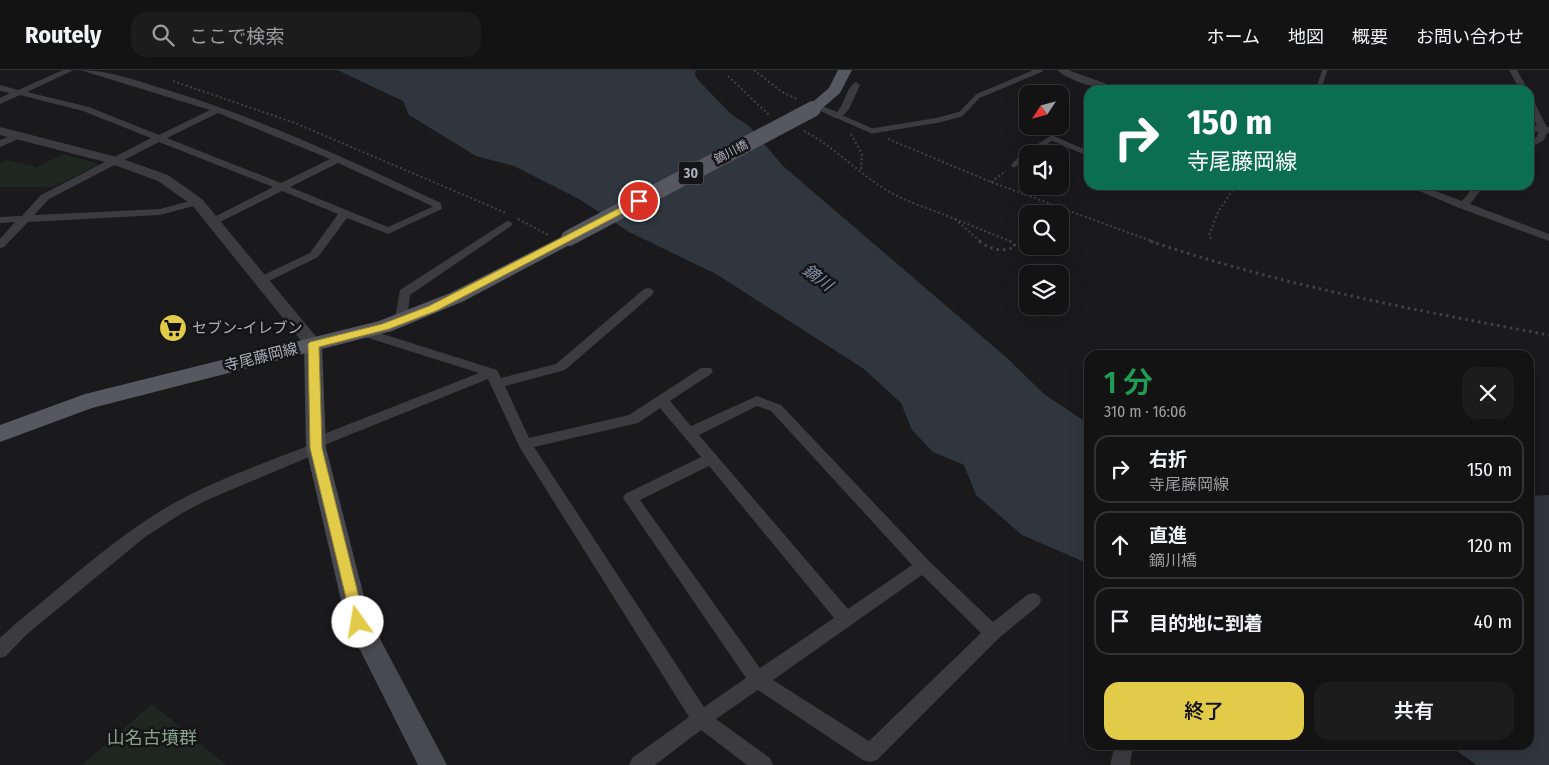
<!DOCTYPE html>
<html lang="ja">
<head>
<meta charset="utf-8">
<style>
	:root { --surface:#141314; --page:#1d1c1d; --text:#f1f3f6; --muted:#9d9ea0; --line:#333234; --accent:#e3cb4a }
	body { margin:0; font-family:"Fira Sans Condensed","Noto Sans JP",sans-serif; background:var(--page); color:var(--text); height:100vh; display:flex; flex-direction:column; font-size:19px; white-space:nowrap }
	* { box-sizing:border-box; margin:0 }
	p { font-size:16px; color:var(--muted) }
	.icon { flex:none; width:28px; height:28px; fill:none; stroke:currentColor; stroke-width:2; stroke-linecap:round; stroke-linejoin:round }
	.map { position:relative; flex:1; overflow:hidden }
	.panel { position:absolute; left:1084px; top:280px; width:450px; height:400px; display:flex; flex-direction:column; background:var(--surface); border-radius:15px; box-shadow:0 5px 20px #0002,0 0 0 1px var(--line) }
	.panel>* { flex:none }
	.banner { position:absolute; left:1084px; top:15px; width:450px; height:105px; border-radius:15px; box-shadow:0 5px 20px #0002,0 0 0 1px var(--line); background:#0b6e4f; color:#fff; overflow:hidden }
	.needle { width:32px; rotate:234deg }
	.buttons { position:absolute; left:1019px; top:15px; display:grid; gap:10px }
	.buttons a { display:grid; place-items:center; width:50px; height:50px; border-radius:10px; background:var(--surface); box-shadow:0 5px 20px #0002,0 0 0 1px var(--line); font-size:25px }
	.pin { position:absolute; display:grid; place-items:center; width:42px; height:42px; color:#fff; margin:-21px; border:2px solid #fff; border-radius:50%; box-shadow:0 1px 5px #0007 }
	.me { position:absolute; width:55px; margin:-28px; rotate:347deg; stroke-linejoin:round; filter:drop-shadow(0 0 4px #0008) }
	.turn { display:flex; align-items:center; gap:18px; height:105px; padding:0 20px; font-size:22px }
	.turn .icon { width:65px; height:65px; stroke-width:2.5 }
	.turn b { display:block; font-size:35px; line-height:42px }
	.round { display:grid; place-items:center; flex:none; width:52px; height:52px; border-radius:15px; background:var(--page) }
	.summary { display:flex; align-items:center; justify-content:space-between; height:85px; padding:0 20px }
	h1 { font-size:30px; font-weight:600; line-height:38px; color:#1e9e55 }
	.cta { display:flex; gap:10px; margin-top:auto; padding:10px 20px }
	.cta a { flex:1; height:58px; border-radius:15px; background:var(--accent); color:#111; font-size:20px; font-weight:600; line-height:58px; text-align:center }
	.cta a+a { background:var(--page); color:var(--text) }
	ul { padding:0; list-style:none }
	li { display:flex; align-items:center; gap:15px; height:68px; margin:0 10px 8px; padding:0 10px; border:2px solid var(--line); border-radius:15px }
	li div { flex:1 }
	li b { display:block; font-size:19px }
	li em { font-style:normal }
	header { display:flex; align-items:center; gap:30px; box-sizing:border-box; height:70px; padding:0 25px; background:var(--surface); border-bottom:1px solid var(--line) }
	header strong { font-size:24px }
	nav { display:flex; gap:28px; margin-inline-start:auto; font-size:18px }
	.search { width:350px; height:45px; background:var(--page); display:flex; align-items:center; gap:12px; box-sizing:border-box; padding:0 18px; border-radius:15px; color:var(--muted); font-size:19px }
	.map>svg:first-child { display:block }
	.green { fill:#202622 }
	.water { fill:#30363e }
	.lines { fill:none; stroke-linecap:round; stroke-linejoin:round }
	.path-far1 { stroke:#414147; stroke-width:2; stroke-dasharray:2 2.5; stroke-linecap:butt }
	.path { stroke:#414147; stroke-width:3; stroke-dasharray:2.5 4; stroke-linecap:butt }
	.service { stroke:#3b3b40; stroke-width:5 }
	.minor { fill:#3b3b40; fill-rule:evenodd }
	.tertiary { fill:#3b3b40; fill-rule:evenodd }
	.secondary { fill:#494950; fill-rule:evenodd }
	.primary { fill:#57575f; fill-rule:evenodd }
	.primary-bridge { stroke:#57575f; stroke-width:16 }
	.route { fill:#e3cb4a; stroke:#948430 }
	.labels { text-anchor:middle; stroke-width:5; stroke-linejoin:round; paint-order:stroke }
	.far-street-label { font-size:12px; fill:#adafba; stroke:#151416 }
	.shield { fill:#151416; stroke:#7f8089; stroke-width:1 }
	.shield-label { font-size:14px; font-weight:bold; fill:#adafba }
	.poi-label { font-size:15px; fill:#adafba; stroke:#151416; text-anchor:start }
	.street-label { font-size:15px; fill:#adafba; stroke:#151416 }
	.water-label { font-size:16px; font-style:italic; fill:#8896b1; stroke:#151416 }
	.near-park-label { font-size:18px; fill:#86a38d; stroke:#151416 }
</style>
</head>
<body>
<header>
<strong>Routely</strong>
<div class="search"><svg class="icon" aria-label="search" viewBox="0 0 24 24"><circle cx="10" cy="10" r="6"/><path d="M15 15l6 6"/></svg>ここで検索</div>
<nav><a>ホーム</a><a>地図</a><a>概要</a><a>お問い合わせ</a></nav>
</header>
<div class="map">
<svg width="1549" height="695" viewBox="0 0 1549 695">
	<rect width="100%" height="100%" fill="#1a191b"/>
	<path class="green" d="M63,84l36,10 -46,23h-53v-24l7,-3 30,7z
		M152,634l74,61h-144z"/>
	<path class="water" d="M337,0h359l-1,5 3,5 33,34 18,12 34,40 224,192 37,36 45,30v140l-67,-29 -46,-40 -12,-30 -31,-13 -21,-22 -11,-27 -37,-34 -148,-95 -87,-42 -50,-33 -65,-33 -38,-10 -67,-41 -6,-14z
		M1549,425v270h-72l-29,-20h81v-249z"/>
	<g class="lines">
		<path class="path-far1" d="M754,0l28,22 15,7
			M728,6l41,39
			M173,11l122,42 211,90
			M804,61c29,15 51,39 79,57 22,14 48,21 72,31
			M851,64l11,20 -1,16
			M888,69l103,43 163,60
			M991,112l15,-11
			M518,149l30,16
			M955,149l57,23
			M955,149l26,23
			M1211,169l-2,-4 9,-23 18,-27"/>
		<path class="path" d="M979,171c12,9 22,11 36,6l-1,-4 -4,-2
			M1150,171c130,44 264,69 399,94"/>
		<path class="service" d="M1318,20l7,-20
			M838,46l34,15 67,-11 22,-6 17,-18 62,-26
			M1014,95l11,-10 27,-17 37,16"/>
		<path class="minor" d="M63,0h11l-47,22 62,15 70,28 51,-25 -130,-40c27,0 55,10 81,18 97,29 189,72 280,115l1,6 -54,25 -41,-16 -29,39 -57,28 -6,-4 2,-3 53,-25 28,-39 -56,-23 -66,33h-8l-1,-2 1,-2 65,-33 -114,-45 -110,57 -15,16 126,-6 37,-10 5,3 -1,2 -41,11 -132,7 -24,25 -4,1v-9l15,-17 -15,1v-6l22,-1 19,-21 110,-57 -68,-27 -63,-16 -20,9v-6l10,-5 -10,-2v-6l18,5zM218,43l112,46 -49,24 -114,-45zM338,93l94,43v1l-44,20 -98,-40z
			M1057,0h11l56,20c-20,0 -51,-6 -67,-20z
			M1509,0h8l11,20h-8z
			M856,12l4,3 -11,24 -8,9h-6l-22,-11 4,-3 20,8c8,-8 9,-25 19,-30z
			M1529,27l4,3 14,27h2v6h-2l-3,7 -15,9v-7l8,-5 1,-5 -9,-1v-6l8,1 -8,-17z
			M18,63l3,1v4l-21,9v-7z
			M1405,115h14l43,16 13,-16h10l-15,19 79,30v7l-90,-33z
			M507,151l4,1 1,2 -1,2 -101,69 -2,17 5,7 -6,4 -4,-1 -7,-9 4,-23z
			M648,218l4,1 2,3 -2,3 -87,75 -60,16 24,52 100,-23 72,-47h10l2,3 -2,3 -41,27 21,25 66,-30 24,9 148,156 64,61 34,-27 6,-2 6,2 2,5 -2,5 -40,33 -122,122 -7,2 -7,-2 -105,-70 -42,29 54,39 3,7h-26l-46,-35 -46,35h-26l3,-7 57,-41 -169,-269 -32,-69 -166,67 -1,6 -114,48 -23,12 -39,25 -119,98 -20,21 -6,2v-20l14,-13c52,-42 102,-89 160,-122 43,-24 91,-40 136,-58l1,-6 168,-66 -120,-38 -2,-3 2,-3h8l130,41 4,8 55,-14 88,-75zM757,336l14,5 141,154 -64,44 -149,-174zM660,338l41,49 -76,37 -2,4 123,180 -42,29 -170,-260 104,-24zM709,396l125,152 -74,50 -120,-168zM922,505l59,58 -112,108 -96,-61z
			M1115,675h18l-3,20h-20z"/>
		<path class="tertiary" d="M0,57l117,30 51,18 34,24 117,141 2,4 -2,4 -6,1 -6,-1 -115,-143 -34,-24 -49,-18 -109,-28z"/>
		<path class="secondary" d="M313,268l6,2 3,4 4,104 44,172 77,145h-29l-72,-143 -40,-174 -2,-104 3,-4z"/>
		<path class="primary" d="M838,0h14l-12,23 -22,19h-10l-2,-3 2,-3 21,-18z
			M569,163l6,1 3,4 -3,4 -111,59 -72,30 -300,77 -92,34v-17l85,-31 294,-73 71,-28z"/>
		<path class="primary-bridge" d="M569,168l244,-129"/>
	</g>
	<path class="route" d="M639,128l3,1v4l-206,108 -47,18 -70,18 3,101 43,174 -2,5 -5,1 -5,-1 -43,-179 -2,-104 2,-2 72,-18 47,-18z"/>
	<defs>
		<g id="supermarket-disc" transform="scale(1.4375)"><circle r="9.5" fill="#e3cb4a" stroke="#151416"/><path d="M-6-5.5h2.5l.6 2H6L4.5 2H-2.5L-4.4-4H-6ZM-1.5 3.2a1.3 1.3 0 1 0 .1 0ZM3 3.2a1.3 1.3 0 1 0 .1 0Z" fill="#111"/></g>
	</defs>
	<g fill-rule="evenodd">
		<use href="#supermarket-disc" x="173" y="258"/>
	</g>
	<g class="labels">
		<g class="far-street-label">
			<text transform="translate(731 82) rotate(-28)" y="4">鏑川橋</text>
		</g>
		<rect class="shield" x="678.5" y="91.5" width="25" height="23" rx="4"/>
		<g class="shield-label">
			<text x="691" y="108">30</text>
		</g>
		<g class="poi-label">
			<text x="192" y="263">セブン-イレブン</text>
		</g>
		<g class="street-label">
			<text transform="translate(261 287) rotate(-14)" y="5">寺尾藤岡線</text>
		</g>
		<g class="water-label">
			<text transform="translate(818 207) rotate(37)" y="6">鏑川</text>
		</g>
		<g class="near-park-label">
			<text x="152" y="674">山名古墳群</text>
		</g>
	</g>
</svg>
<div class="buttons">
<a><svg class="needle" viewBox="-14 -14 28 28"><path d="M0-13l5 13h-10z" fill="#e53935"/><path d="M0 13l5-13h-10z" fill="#9d9ea0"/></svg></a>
<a><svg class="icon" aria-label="sound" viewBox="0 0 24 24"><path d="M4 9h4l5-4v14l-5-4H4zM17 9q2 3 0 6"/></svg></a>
<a><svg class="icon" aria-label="search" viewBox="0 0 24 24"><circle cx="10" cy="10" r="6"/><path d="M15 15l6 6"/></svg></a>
<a><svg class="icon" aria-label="layers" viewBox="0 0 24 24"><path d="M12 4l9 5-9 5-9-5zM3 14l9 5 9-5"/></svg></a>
</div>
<div class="pin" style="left:639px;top:131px;background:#d93025"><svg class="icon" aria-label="arrive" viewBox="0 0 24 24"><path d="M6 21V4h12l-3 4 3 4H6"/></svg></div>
<svg class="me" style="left:358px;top:552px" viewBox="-20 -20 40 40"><circle r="19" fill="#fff"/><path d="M0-13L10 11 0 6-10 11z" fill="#e3cb4a"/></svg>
<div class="banner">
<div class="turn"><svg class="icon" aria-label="right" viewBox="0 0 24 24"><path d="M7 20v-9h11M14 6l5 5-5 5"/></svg><div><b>150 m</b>寺尾藤岡線</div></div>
</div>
<section class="panel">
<div class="summary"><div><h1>1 分</h1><p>310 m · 16:06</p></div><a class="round"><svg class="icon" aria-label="close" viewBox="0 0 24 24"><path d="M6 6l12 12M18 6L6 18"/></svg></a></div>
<ul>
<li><svg class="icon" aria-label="right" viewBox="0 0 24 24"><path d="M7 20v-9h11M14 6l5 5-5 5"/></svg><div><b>右折</b><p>寺尾藤岡線</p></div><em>150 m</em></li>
<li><svg class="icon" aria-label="ahead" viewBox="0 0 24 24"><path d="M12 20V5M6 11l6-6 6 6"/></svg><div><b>直進</b><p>鏑川橋</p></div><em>120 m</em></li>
<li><svg class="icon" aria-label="arrive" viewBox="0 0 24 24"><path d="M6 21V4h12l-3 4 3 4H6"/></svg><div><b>目的地に到着</b></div><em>40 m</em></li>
</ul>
<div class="cta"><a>終了</a><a>共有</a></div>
</section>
</div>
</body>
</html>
